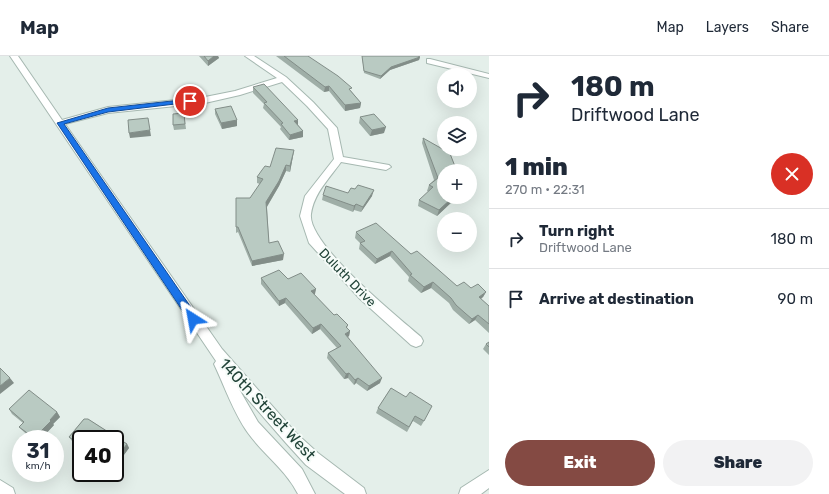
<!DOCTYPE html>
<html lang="en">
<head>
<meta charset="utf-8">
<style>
	:root { --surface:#fff; --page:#f2f2f3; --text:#1f2937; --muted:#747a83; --line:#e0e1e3; --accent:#844a43 }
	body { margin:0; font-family:Rubik,sans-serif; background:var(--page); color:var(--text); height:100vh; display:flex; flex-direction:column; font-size:15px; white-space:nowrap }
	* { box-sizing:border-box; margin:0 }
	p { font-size:13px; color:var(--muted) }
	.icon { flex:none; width:22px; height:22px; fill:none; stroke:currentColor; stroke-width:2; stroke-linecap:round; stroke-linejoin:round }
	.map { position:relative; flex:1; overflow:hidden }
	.drawer { display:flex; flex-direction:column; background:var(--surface); width:340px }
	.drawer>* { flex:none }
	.banner { background:#fff; color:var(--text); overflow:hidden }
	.controls { position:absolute; left:437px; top:12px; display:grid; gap:8px }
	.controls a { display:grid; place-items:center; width:40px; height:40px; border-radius:50%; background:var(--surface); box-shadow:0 4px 16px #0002; font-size:20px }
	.speed { position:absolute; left:12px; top:374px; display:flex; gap:8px; font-size:20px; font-weight:700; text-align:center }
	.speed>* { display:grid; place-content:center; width:52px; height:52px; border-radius:50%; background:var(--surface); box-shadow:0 4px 16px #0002; line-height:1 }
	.speed small { font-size:10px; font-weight:400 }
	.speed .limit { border:2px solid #111; border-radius:6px; background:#fff; color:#111 }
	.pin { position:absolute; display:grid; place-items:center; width:34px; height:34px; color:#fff; margin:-17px; border:2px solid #fff; border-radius:50%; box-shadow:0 1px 4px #0007 }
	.me { position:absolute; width:44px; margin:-22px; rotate:326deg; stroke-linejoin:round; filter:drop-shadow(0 0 3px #0008) }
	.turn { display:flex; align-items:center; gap:14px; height:84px; padding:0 16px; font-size:18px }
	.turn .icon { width:52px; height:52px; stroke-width:2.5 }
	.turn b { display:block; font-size:28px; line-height:34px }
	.round { display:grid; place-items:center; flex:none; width:42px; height:42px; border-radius:21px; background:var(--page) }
	.summary { display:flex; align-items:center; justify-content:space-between; height:68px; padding:0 16px }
	h1 { font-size:24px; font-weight:800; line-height:30px }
	.cta { display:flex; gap:8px; margin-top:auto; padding:8px 16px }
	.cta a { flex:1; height:46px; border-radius:24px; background:var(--accent); color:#fff; font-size:16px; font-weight:800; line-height:46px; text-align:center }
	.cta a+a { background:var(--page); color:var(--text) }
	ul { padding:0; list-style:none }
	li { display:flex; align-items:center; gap:12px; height:60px; padding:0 16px; border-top:1px solid var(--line) }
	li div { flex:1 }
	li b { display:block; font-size:15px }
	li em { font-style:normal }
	header { display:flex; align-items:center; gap:24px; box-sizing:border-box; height:56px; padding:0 20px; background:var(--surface); border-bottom:1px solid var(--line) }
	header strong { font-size:19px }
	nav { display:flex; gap:22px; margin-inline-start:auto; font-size:14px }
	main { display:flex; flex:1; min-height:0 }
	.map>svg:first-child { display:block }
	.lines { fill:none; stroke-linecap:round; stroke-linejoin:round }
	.minor-casing { stroke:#a6b8b1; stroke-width:2 }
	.minor { fill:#fff; fill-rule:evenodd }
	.wall { fill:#9faea7 }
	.shaded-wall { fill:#828d88 }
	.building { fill:#b9cac2; stroke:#828d88 }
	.route { fill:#1a73e8; stroke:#114b97 }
	.labels { text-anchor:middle; stroke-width:4; stroke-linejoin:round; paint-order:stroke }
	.street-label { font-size:13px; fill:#214338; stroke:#f5fbf8 }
	.near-street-label { font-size:16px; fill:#214338; stroke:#f5fbf8 }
</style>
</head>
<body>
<header>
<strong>Map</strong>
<nav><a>Map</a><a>Layers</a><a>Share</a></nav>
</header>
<main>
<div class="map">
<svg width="489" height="438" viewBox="0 0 489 438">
	<rect width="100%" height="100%" fill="#e4efea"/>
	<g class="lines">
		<g class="minor-casing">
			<path id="minor" d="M10,0h8l44,64 46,-13 97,-10 30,-6 42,-13 -32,-22h9l32,21 27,25 24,26 6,29 46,8 2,2 -5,3 -45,-8c-12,17 -27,31 -30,52 -4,30 87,103 110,123l2,4 -2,4 -5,2 -5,-2 -51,-46 -51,-56 -9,-27 5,-20 29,-37 -6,-30 -21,-23 -25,-24 -42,13 -35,8 -97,10 -43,11 157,225 74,84 22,20 46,35 2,6h-21l-39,-29 -20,-22 -47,-54 19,33 44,47 13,25h-17c-12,-24 -35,-40 -50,-61 -15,-21 -23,-46 -34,-69l2,-3z
				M427,3h3l59,15v4l-62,-15z
				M489,414v18l-8,6h-22l2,-6z
				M0,424l13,8 2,6h-15z"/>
		</g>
		<use href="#minor" class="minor"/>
	</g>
	<path class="wall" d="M199,0h19l1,2 -11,8z
		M276,0h32l43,35 10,12 -1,5 -15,3 -16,-20 -5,1z
		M362,0h56l2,1 -1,3 -29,10 -10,9 -16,-6z
		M253,31l45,38 5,6v6l-14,3 -9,-11 1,-2 -18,-19 1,-4 -11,-11z
		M215,53l22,11v6l-15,3 -7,-15z
		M184,57l2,16 -12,1 -1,-5z
		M360,61l24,16 -14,3 -11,-13z
		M423,82l33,31v2h-12l11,28 -18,17 -19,-10 1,-6 10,-8 -2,-1 2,-6 5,-5 -12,-37z
		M294,94l-1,6 -3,16 -4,-1 -7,15 -12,21 2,36 14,17 -31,6 -14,-34 -2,1v-35h14l10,-14 -3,-1v-6z
		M348,137l24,3 -11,16 -7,-2 -1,2 -31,-12 1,-5z
		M356,176l55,22 46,32 29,6 -3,5 -2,2 8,7v27l-14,-13 -6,4 -7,-6 -9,-8 -4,-7 -18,-15 -10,5 -13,-12 1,-4 -19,-21 -15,8 -16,-15 1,-6 -5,-5z
		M261,222l27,1 28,10 -2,6 20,20 14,10 -1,3 3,3 -1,5 -1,1 32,46 -13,8 -11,-8 -2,2 -6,-7 -4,1 -17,-21 1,-5 9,-5 -17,-19 -8,5 -27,-31 -6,3 -18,-22z
		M489,286v13l-6,-6 3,-5z
		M391,332l33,33 -3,5 -8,-5 -6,11 -31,-19 2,-5z
		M9,353l48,3 3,5 -7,7 1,1 -13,14h-9l-9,-8 -4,-4 4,-4 -11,-9z
		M84,363h4l39,25 2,4 -14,19v-28h-34v8l-9,-6 -3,-4z"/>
	<path class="shaded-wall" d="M214,0h4l1,2 -11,8v-5z
		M420,1l-1,3 -29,10 -10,9 1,-3 10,-9z
		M329,30v5l-5,1 1,-5z
		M361,47l-1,5 -15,3v-6z
		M237,64v6l-15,3 -1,-6z
		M298,64v6l-4,-5z
		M386,71l-2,6 -14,3 2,-6z
		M150,74l1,6 -21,2 -1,-5z
		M303,75v6l-14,3 1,-5z
		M294,94l-1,6 -3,16v-6z
		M286,109v6l-7,15 -13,22v-6z
		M374,134l-2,6 -11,16 2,-5z
		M453,141h3l-1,2 -18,17 2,-6z
		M356,148l-2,6 -1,2 1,-6z
		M392,195l-2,5 -15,8 2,-5z
		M284,198l-1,6 -31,6v-5z
		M433,226l-2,6 -10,5 3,-6z
		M316,233l-1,5 -5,3 1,-6z
		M486,236l-3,5 -7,5 3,-5z
		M286,242l-1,5 -6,3v-5z
		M478,259l-3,5 -6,4 3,-5z
		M321,268l-1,5 -8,5 1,-6z
		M350,275l-1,5 -5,3 1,-5z
		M349,317l-1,5 -4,1 2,-5z
		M10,322l4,5 -14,11v-8z
		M358,322l-2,5 -2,2 1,-5z
		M382,322l-2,5 -13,8 2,-5z
		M57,356l3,5 -7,7 1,1 -13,14h-7v-1l16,-18z
		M127,388l2,4 -14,19v-7z"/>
	<path class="building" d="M204,0h10l-6,5z
		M284,0h24l30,20 14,12 -3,1 12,14 -16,2 -16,-19 -4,1z
		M362,0h56l2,1 -29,10 -10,9 -17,-5z
		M264,28l34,36 -4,1 9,10 -13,4 -9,-11 2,-1 -19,-20 3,-1 -14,-15z
		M231,50l6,14 -16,3 -6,-14z
		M184,57l1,11 -12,1v-11z
		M374,58l12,13 -14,3 -12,-13z
		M148,62l2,12 -21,3 -1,-13z
		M423,82l23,13h3l7,18h-7l1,2h-6v26h9l-14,13 -20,-10 14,-13 -4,-2 9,-7z
		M276,92l18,2 -4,16 -4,-1 -7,16 -13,21 3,41 9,-2 6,13 -32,7 -14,-34h-2v-29h14l13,-19 -6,-2 5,-7 3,-4 5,1z
		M358,129l16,5 -11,17 -7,-3 -2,2 -31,-11 3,-9 22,7 3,-5 4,1z
		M376,167l35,31 6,-3 40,35 7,-4 7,6 7,-4 8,8 -7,5 10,9v18l-11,-9 -6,4 -7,-6 -9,-8 -5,-7 -18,-16 -9,5 -14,-12 2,-1 -20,-23 -15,8 -17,-16 5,-2 -9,-9z
		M279,214l9,9 13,-6 15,16 -5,2 23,24 3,-1 11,11 -2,2 4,4 -5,3 37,44 -13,8 -11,-8 -3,2 -6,-7 -3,1 -18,-21 13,-7 -20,-22 -8,4 -27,-30 -7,3 -18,-23z
		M489,286v5l-3,-3z
		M0,312l10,10 -10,8z
		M391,332l15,9 4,-5 22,14 -8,15 -9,-5 -6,11 -31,-19z
		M29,334l28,22 -7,8 1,1 -17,17 -15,-11 5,-5 -15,-13z
		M84,363h4l39,25 -12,16v-21h-34v6l-12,-8z"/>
	<path class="route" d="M190,43l2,1v2l-84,10 -44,12 133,192 1,3 -1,3h-7l-133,-199 51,-15z"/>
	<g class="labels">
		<g class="street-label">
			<text transform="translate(348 221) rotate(46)" y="5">Duluth Drive</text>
		</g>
		<g class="near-street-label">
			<text transform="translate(268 353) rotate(47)" y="6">140th Street West</text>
		</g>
	</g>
</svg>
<div class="controls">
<a><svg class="icon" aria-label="sound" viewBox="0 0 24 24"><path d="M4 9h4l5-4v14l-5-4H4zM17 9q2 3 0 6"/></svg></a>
<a><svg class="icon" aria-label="layers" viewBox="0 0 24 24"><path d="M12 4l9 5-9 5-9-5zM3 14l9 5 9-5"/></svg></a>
<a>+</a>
<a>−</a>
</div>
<div class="speed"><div>31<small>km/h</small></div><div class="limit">40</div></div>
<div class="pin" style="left:190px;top:45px;background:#d93025"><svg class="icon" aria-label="arrive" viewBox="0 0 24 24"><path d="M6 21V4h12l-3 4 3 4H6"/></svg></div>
<svg class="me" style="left:193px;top:263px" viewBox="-20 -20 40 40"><path d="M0-17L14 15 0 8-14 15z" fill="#1a73e8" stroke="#fff" stroke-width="4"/></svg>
</div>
<section class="drawer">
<div class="banner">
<div class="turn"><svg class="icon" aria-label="right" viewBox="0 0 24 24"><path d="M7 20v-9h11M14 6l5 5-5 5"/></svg><div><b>180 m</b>Driftwood Lane</div></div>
</div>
<div class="summary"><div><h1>1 min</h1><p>270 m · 22:31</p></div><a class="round" style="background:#d93025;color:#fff"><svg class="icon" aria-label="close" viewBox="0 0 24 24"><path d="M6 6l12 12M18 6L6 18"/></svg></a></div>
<ul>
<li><svg class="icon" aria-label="right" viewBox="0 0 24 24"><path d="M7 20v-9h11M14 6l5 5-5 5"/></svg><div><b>Turn right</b><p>Driftwood Lane</p></div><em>180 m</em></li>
<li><svg class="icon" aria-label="arrive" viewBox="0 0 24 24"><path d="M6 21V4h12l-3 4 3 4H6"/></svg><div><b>Arrive at destination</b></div><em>90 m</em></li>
</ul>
<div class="cta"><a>Exit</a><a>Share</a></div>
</section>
</main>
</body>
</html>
